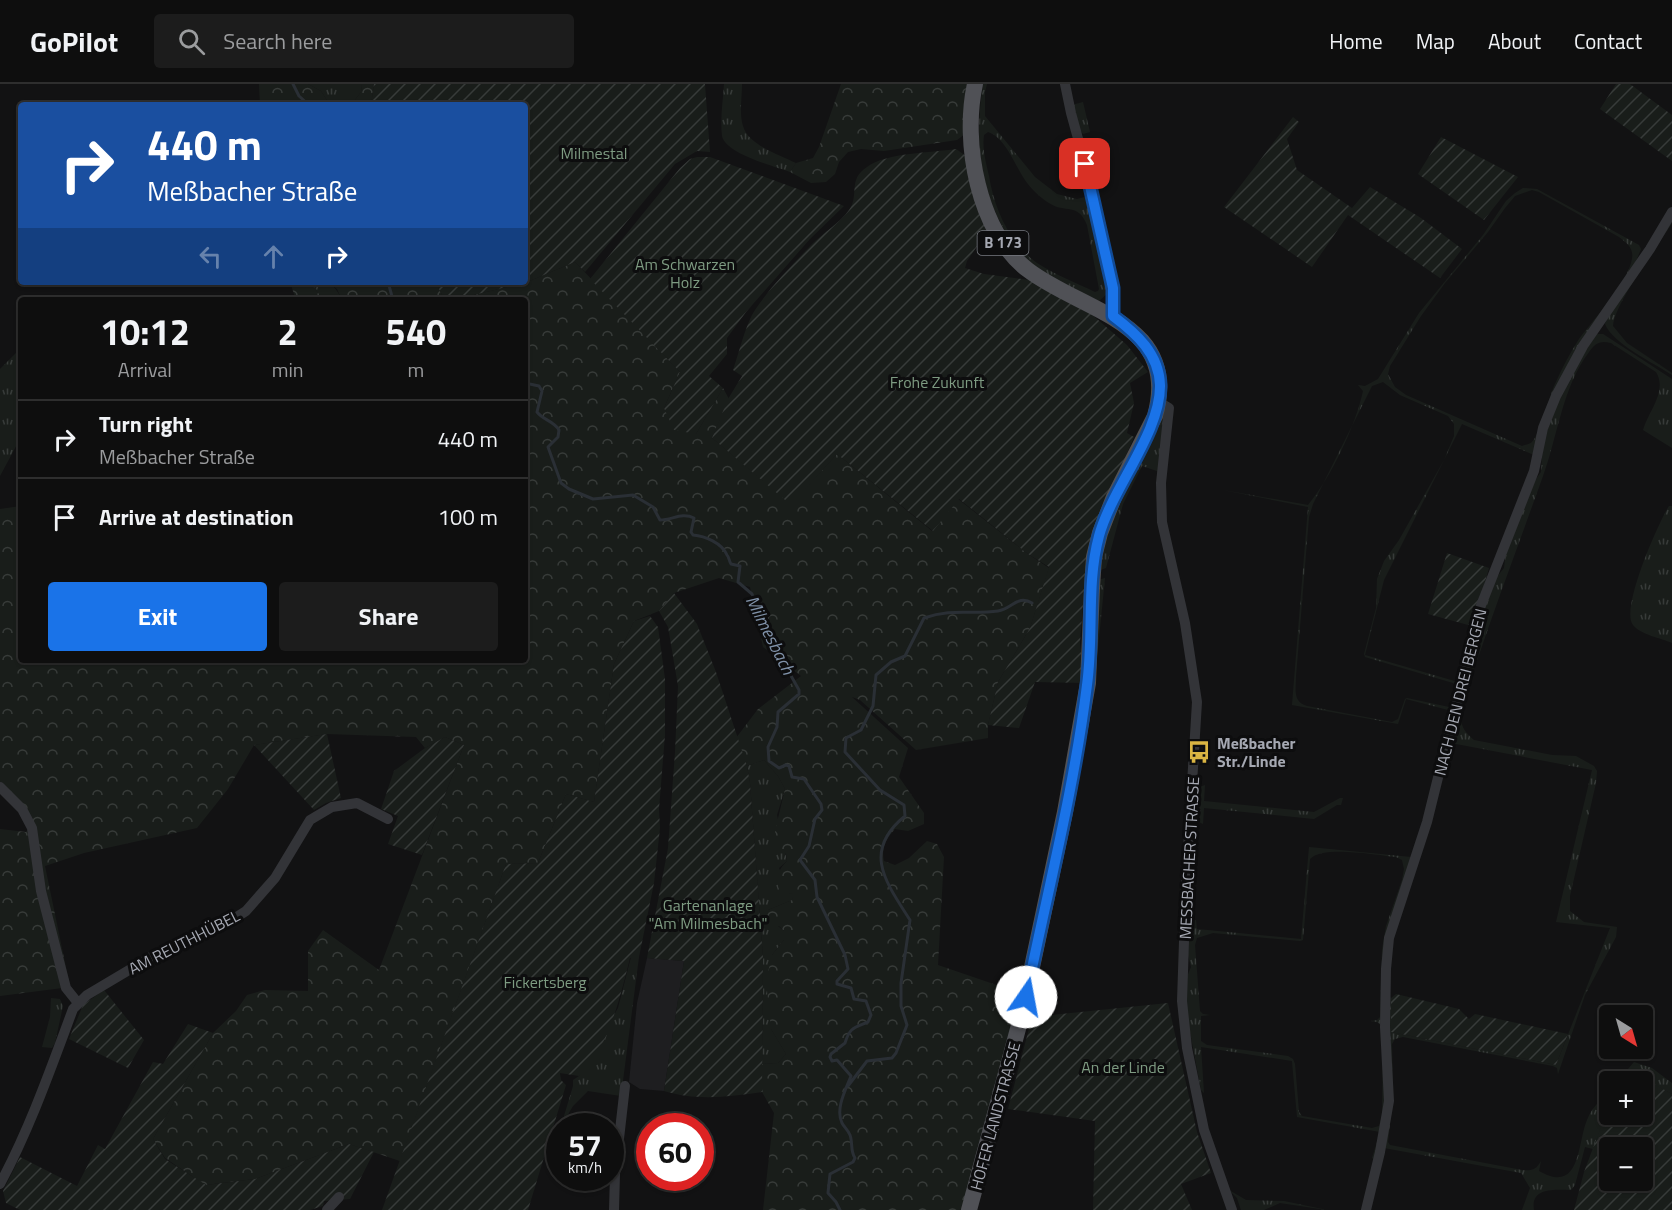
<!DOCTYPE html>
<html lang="en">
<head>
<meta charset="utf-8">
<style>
	:root { --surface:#0e0e0e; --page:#1c1c1c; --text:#f1f3f6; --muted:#9b9c9e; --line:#2e2e2e; --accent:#1a73e8 }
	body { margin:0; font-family:"Titillium Web",sans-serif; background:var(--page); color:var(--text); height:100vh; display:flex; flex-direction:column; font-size:22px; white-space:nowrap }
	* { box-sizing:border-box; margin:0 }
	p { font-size:20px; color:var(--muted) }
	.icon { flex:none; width:33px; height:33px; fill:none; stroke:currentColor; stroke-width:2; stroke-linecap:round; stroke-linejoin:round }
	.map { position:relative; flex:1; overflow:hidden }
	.drawer { position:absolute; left:18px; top:213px; width:510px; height:366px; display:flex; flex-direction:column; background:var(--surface); border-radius:6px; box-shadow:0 2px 4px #0004,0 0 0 2px var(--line) }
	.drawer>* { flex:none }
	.banner { position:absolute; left:18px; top:18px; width:510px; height:183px; border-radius:6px; box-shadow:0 2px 4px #0004,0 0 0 2px var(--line); background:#1a4fa0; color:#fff; overflow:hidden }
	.needle { width:39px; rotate:143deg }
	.controls { position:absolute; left:1599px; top:921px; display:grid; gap:12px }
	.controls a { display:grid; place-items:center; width:54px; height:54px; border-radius:6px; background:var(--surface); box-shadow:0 2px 4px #0004,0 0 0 2px var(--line); font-size:30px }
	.speed { position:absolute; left:546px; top:1029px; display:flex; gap:12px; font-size:30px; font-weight:700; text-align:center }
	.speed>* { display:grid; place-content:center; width:78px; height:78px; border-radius:50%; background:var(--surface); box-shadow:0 2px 4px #0004,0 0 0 2px var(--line); line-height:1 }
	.speed small { font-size:15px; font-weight:400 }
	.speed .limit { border:9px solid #d22; background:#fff; color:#111 }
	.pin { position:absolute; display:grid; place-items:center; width:51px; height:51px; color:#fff; margin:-26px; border-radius:12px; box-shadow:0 3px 9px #0006 }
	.me { position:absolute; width:66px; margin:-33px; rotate:12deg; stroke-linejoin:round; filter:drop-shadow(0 0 4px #0008) }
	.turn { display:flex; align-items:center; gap:21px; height:126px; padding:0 30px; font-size:27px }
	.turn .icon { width:78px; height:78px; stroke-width:2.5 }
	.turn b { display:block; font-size:42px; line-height:51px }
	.lanes { display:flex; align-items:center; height:57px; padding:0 30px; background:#0003; justify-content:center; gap:30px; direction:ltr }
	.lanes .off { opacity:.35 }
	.eta { display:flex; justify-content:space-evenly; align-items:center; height:102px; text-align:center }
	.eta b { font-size:36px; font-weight:700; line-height:42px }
	.cta { display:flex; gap:12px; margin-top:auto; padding:12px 30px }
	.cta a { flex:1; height:69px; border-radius:6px; background:var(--accent); color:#fff; font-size:24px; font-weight:700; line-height:69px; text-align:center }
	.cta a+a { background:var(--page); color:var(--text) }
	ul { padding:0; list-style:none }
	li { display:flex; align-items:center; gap:18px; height:78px; padding:0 30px; border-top:2px solid var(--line) }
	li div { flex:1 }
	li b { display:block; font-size:22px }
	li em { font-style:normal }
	header { display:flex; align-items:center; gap:36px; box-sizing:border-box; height:84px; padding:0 30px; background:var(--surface); border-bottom:2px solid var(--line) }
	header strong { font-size:28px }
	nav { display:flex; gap:33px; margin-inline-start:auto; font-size:21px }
	.search { width:420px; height:54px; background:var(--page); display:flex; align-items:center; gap:15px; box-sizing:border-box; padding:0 21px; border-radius:6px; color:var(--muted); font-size:22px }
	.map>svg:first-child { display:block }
	.built { fill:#1e1e20 }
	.grass { fill:url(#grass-tufts); fill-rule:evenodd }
	.forest { fill:url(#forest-crowns) }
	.garden { fill:url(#garden-furrows); fill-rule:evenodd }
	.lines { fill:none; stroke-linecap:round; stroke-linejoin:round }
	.stream { stroke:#2a2f35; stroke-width:3 }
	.street { stroke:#333438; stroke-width:10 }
	.primary { stroke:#505156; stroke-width:16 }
	.route-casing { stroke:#114b97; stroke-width:15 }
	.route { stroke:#1a73e8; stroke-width:10 }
	.labels { text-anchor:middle; stroke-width:6; stroke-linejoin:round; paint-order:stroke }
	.shield { fill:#0d0d0e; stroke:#777a81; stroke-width:1.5 }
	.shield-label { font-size:15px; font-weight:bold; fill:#a5a8b2 }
	.park-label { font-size:16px; fill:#7e9b82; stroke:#0d0d0e }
	.street-label { font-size:16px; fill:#a5a8b2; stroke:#0d0d0e }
	.poi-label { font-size:16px; font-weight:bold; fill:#a5a8b2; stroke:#0d0d0e; text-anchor:start }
	.water-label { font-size:18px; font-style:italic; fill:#8092a9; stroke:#0d0d0e }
</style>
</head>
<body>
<header>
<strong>GoPilot</strong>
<div class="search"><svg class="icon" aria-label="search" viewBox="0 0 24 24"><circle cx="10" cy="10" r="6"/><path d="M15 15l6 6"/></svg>Search here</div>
<nav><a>Home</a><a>Map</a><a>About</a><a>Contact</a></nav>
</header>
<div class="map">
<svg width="1672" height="1126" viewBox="0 0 1672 1126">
	<defs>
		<pattern id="grass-tufts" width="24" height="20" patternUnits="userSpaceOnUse" patternTransform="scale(1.5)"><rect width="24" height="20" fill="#191d1a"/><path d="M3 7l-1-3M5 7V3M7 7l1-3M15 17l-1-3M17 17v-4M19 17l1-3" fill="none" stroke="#373b39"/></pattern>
		<pattern id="forest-crowns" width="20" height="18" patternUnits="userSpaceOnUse" patternTransform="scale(1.5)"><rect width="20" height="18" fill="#191d1a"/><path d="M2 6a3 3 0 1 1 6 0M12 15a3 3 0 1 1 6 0" fill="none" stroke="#373b39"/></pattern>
		<pattern id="garden-furrows" width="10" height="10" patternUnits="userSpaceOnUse" patternTransform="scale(1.5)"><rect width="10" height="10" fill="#191d1a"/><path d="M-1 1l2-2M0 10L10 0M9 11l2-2" fill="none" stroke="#373b39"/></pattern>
	</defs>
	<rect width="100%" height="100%" fill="#121213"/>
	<path class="built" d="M647,874l37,3 -20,130 -24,-2 -11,-7 8,-79z"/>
	<path class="grass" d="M308,0h54l-1,8 -10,13h-21l-9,-14z
		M724,0h18c0,13 -3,30 1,42 5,19 37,29 53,37l-6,9c-16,-6 -64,-18 -68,-36 -2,-17 1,-36 2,-52z
		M983,0h4l-2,8v24l50,61 22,17 20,5 12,-3 20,96 -10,9c-28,-15 -61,-27 -83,-50 -5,-6 -8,-14 -11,-20 -27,-48 -30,-94 -22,-147zM988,48c18,6 27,34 37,48 5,8 16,18 24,23 17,11 29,-1 38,22l12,64 -1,2 -3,1c-19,-9 -41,-18 -58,-29 -28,-20 -43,-55 -48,-87 -3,-13 -7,-27 -5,-41z
		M1083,18l7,30 -7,2 -3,-4 -8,-25z
		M1523,104l14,1 102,56 2,4 -10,24 -46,65 -51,117 -72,-31 -78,156 -19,75 93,27 -2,4 -3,-3 -88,-26 -1,-3 12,-46 1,-29 7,-18 15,-21 45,-80 10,-24v-12l-6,-8 -48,-21 -17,-13 -11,4 -59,118 -4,13 -13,159c0,12 -4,26 11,30l85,16 6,-3 7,-20 2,-1 42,9 3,-3v7l-46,-12 -8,25 -106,-19 16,-198 -85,-17 85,15c22,-26 48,-80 55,-114l-5,-6 7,1 13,-7 41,-66 64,-78 23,-34 9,-8zM1532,106l7,2 80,45c8,6 15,11 13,22 -4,23 -38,60 -53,80 -9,14 -17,29 -24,45 -6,12 -15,52 -24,59 -2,1 -6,2 -9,3l-116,-51 -11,-8 -7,-13 2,-8 31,-50 24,-33 43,-51 17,-24 10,-12z
		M1672,134v5c-14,23 -57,79 -59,103l14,17 45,30v2c-18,-12 -59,-31 -67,-51l2,-6z
		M309,198c19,0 24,-1 33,18h-18z
		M1597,250h6l69,45v69l-29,-18c5,-18 25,-39 13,-58l-45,-29c-11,-3 -16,0 -22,9 -27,36 -31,83 -46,124 -21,59 -43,117 -63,176 -6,17 -19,48 -19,65 0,11 5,16 13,23l78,15 24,1 18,10 3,5 -1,12 -26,113v15l14,11 33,5 -1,10 -31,58 -27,79 -1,-6 -4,-2 -150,-29 -8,2 -3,5 1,54 -5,44 2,3 132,25c10,1 14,0 19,-9l-2,10c42,24 38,-27 48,-51 5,-13 14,-20 22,-30v16l-16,43 -8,-2 -10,38 -4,5c-16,0 -41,-3 -37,20h-12l8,-22 -9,-15 -137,-25 5,-153 2,3v34l165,33 54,-137 -54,-6 36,-152 -141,-27 -1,-3 7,-8 -1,-7 21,-89 4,-4v-13l11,-36 12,-15 2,-17 28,-69 7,-10 2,-31 26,-67z
		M21,264v89l-21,39v-107z
		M1164,332l-4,101 -3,1v-47l-15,-5 -19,38 -17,64 -8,3 10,-44z
		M1669,422h3v137c-11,-5 -31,-8 -39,-18 -13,-15 25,-102 36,-119z
		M1105,494l-8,80 -4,-3 5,-75z
		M764,676l14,16 7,13 -8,26 10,46 -8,7 10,25 5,1 -2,6 -24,10 2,16h8l6,5v9l-12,15 -1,74 15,25 -8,9 -16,1 1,-106 -13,-175 -3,-17z
		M1205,701l-1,16 110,11 26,-14h3l-2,7h-4l-23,14 -110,-11 -1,16 -4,-2 1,-35z
		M1309,763l102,10 -25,82 -4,46 1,48c-2,-9 -3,-11 -12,-12l6,-1 3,-3 2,-68 4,-23 16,-46 2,-11 -2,-9 -6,-3c-19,-2 -74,-12 -86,2l-7,81 -3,1 -87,-8 -16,5 -2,7 5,66 3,3 7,1 -9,1v25l6,4 81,11 5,3 2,5 4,48 3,4 70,12 7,-2 3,-10 1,-75c7,51 -3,101 -15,150l6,-32 -2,-1 8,-26 -83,-15 -5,-56 -91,-14 3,46 -3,-3 -14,-74 -3,-32 7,-17 -3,-12 3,-35h5l1,9 104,10z
		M631,873h8l-18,139 -33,-5 -15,15 -12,20 12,-40v-6l6,-4 39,-68z
		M51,914l9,1 3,7 -8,37 -3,5 -10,-1 8,-30z
		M1634,978l18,6 20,15v11l-36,-19 -6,6 -13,1z
		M1229,1106l17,10 38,1 43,9 -47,-7 -16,7h-23l-4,-12z"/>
	<path class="forest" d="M259,0h49l13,7 9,14h-70z
		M362,0h12l-3,21h-20l10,-13z
		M841,0h131l-7,50 -8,6 -73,11 -23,-2 -13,3 -9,10 -4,12 -9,8 -15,1 -21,-11 6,-9 17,-5 6,-11z
		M575,178l105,110 -16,36 32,26 27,-46 6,11 -17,39 79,66 46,-50 95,77 26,-32 70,55 21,14 -19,60 -32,54 -10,43v13l-72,12 -56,-50 -8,-3 56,51 -9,29 25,36v11l-16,7 -13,-2c-9,10 -14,19 -11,32l11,4 14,-7 18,-17 10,3 7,13 -6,108 79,27 3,5 -57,213h-200l11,-97 -12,-21v-28l16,-1 8,-9 -15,-25 -5,-48 6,-26 12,-15v-9l-5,-5h-9l-4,-3 -2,-8 4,-5 24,-10 1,-6 -13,-2c-5,-13 -3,-21 7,-31l-1,-7 -9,-8 -2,-15 10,-42 -7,-13 -14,-16 -17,6 -11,-28 22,-29 43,-33 -38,-29 -13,-60 -31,-9 -45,15 -15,18 -25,10 -20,43 -20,138 -28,-8 -28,69 -32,1 -106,297 -51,-17 -94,35 -50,6 -40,-27 -12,-19 60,-106 23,-22 11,-16 18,-5 43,1v-40l15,-21 56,40 85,-225 -19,-8 -20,11 -9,-11 -89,-3 -73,11 -26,44 -31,39 -113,25 -39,13 25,121 -70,9v-167l26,3 7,-9 -33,-40v-274l21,-3v154h504v-360h-72l74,-18z
		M290,198h19l15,18h-28z
		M327,198h108l10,18h-103l-5,-11z"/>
	<path class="garden" d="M374,0h331l5,68 -13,-1 -22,13 -90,108 -10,-10 -48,20 -74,18h-8l-10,-18h90v-177h-154z
		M1616,0h14l42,31v46l-72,-52z
		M1293,33l6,5 -12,17 10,31 55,38 18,-21 51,31 41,31 -22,29 -92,-63 -36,52 -88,-60z
		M1441,53l77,40 -34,43 -66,-46z
		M956,65l13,9 18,74 -20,29 -2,7 19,6 46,6 59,32 38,33 21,27 -18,11 4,20 -7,30 7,4 -35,85 -13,43 -6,78 5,40 -50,-1 -16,46 -31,-3 10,-43 32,-54 19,-61 -21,-13 -69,-55 -26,32 -96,-77 -46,51 -79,-67 16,-39 14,-23 -9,-6c6,-17 13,-47 22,-60 16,-24 37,-45 57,-66 11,-11 28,-21 37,-34 11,-15 -2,-30 18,-43 21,-15 64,-14 89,-18z
		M697,73h13l134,49 -34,33 -64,73 -19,26v16l-18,22 14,12 -27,46 -22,-4 -10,-22 16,-36 -90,-93 90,-111 10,-9z
		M1447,469l42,15 -17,58 -44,-12z
		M674,509l23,31 19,48 31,94 3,17 13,175 -1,134c-33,5 -66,9 -98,-1l20,-130 -37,-3 21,-110 7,-96 3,-66 -10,-59 -9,-16z
		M650,532l8,11 7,52v56l-6,74 1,19 -6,55 -15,74 -9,1c-9,36 -22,93 -51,118l-19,-3 1,7 5,5 -38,125h-146l124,-346 32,-1 28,-69 28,8 20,-138 20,-43z
		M327,650l14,64 -15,5 -12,7 -60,-65z
		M445,653l19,8 -42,110 -34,-11 10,-28 -17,-7 13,-38 31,-23z
		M104,906l40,50 -16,28 -59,-29 14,-34z
		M1396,910l63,15 10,10 6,-5 93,20 -12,31 -165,-33v-34z
		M1168,919l29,129 14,41 -30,11 11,26h-99l2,-89 -87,-12 24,-92z
		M188,940l25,9 -60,106 12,20 41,26 49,-6 94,-35 25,8 -24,47 -26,2 -1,5 -13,4h-290l-14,-7 -3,-12 17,-34 57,29 21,-41 7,4 48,-87 10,2z
		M1636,990l36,20v116h-98l10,-38 24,-64 1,-2 1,8h32v-32l-12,-1zM1610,1064h32v32h-32z"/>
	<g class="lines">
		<path class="stream" d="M293,0l6,12 10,9
			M388,198l5,18
			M525,299l14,3 3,5 -5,21c6,8 17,9 22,18l-1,7 -10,10 13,36 8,6 24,10 40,-4 20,12 7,13c12,0 22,-8 34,-2l-3,14 2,3c12,1 29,8 34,20 2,2 2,6 4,9l9,2 -2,16 14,12 14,32 10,31 14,17 9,16v4l-21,18 -1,15 -9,20 1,14 10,7 7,-3 3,1 3,11 12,2 17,25 1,6 -7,9 -6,27 -9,14 15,20 2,17 28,58 3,14 -11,12v3l14,4 3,11 12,2 5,14 -3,7c-14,6 -18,5 -23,21l-14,11 -1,3 2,4 5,-1 14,16c-5,13 -16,33 -9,47 2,4 6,7 8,12 3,8 0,16 5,23l-2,4 -23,12 -2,19 8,9 4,8
			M848,1002l19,-25 25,-3 4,-5 11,-28 -6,-19v-23l9,-63c-25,-39 -48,-69 -5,-104l-1,-11 -24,-15 -35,-38 1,-14 15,-8 12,-24 3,-31 15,-13 14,-6 19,-38c29,-10 47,-3 74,-7 14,-2 20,-17 34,-8"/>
		<path class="street" d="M1065,0l6,29 14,51 28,124v29
			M1159,318l10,6 -8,75 1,39 23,101 12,79 -11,180 -4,119 5,47 17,82 28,80
			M0,703l22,22 10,19 9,63 25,97 12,15
			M0,1100c30,-56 51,-116 73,-175l14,-14 79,-47 63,-26 17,-11 29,-33 35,-58 22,-13 25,-4 31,16
			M327,1126l12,-13
			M614,1126l1,-36 10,-88
			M1366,1126l14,-58 9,-51 -4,-74 1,-58 3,-31 38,-116 53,-214 54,-137 9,-43 13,-32 27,-50 67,-97 22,-37"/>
		<path class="primary" d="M969,1126l53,-196 43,-202 23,-129 4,-95 2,-31 6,-24 14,-36 41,-81c26,-94 -72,-104 -127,-146 -50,-38 -66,-128 -53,-186"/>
	</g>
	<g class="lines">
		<g class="route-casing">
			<path id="route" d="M1026,913c21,-104 48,-207 61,-312 7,-50 -1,-101 12,-149 13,-48 62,-104 61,-151 -1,-31 -23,-51 -47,-69v-28l-28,-124"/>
		</g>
		<use href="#route" class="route"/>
	</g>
	<defs>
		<g id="bus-bare" transform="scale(1.8)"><path d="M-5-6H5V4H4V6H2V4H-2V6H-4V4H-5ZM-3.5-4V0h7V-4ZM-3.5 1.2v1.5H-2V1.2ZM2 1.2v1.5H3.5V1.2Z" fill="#dab543" stroke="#0d0d0e" stroke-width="2.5" paint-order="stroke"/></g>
	</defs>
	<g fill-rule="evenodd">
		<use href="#bus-bare" x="1199" y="668"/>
	</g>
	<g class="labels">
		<rect class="shield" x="977.5" y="147" width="51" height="24" rx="4.5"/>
		<g class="shield-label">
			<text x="1003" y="164">B 173</text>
		</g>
		<g class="park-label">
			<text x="594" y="75">Milmestal</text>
			<text x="685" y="186">Am Schwarzen<tspan x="685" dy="18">Holz</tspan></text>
			<text x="937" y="304">Frohe Zukunft</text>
			<text x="708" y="827">Gartenanlage<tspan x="708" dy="18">"Am Milmesbach"</tspan></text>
			<text x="545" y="904">Fickertsberg</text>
			<text x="1123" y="989">An der Linde</text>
		</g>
		<g class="street-label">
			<text transform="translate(1460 608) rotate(-76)" y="6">NACH DEN DREI BERGEN</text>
			<text transform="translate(1189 774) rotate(-87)" y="6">MESSBACHER STRASSE</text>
			<text transform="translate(184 858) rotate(-27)" y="6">AM REUTHHÜBEL</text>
			<text transform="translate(995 1032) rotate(-75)" y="6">HOFER LANDSTRASSE</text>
		</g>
		<g class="poi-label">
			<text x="1217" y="665">Meßbacher<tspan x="1217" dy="18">Str./Linde</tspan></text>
		</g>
		<g class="water-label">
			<text transform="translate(770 551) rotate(63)" y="6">Milmesbach</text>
		</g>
	</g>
</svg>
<div class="controls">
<a><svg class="needle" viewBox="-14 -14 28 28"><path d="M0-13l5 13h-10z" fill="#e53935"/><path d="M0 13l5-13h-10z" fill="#9b9c9e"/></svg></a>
<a>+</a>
<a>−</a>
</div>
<div class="speed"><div>57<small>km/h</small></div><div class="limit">60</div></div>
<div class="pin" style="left:1085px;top:80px;background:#d93025"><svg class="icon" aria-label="arrive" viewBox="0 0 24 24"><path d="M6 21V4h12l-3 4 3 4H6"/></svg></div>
<svg class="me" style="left:1026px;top:913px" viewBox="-20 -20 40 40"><circle r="19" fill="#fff"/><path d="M0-13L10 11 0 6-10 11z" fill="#1a73e8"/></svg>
<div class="banner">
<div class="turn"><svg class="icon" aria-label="right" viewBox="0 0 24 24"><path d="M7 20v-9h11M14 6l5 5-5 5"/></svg><div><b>440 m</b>Meßbacher Straße</div></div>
<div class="lanes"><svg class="icon off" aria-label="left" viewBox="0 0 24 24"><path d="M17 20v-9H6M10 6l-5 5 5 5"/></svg><svg class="icon off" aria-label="ahead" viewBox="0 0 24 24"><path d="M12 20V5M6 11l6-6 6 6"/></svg><svg class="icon" aria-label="right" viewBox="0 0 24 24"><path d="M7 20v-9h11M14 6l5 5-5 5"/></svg></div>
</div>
<section class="drawer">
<div class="eta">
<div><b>10:12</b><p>Arrival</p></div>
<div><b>2</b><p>min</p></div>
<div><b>540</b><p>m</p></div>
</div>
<ul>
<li><svg class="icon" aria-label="right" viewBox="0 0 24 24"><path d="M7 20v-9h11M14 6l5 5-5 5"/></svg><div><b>Turn right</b><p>Meßbacher Straße</p></div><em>440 m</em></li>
<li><svg class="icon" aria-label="arrive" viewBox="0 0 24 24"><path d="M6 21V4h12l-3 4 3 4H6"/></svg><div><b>Arrive at destination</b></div><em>100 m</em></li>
</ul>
<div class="cta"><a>Exit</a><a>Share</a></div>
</section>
</div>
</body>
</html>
